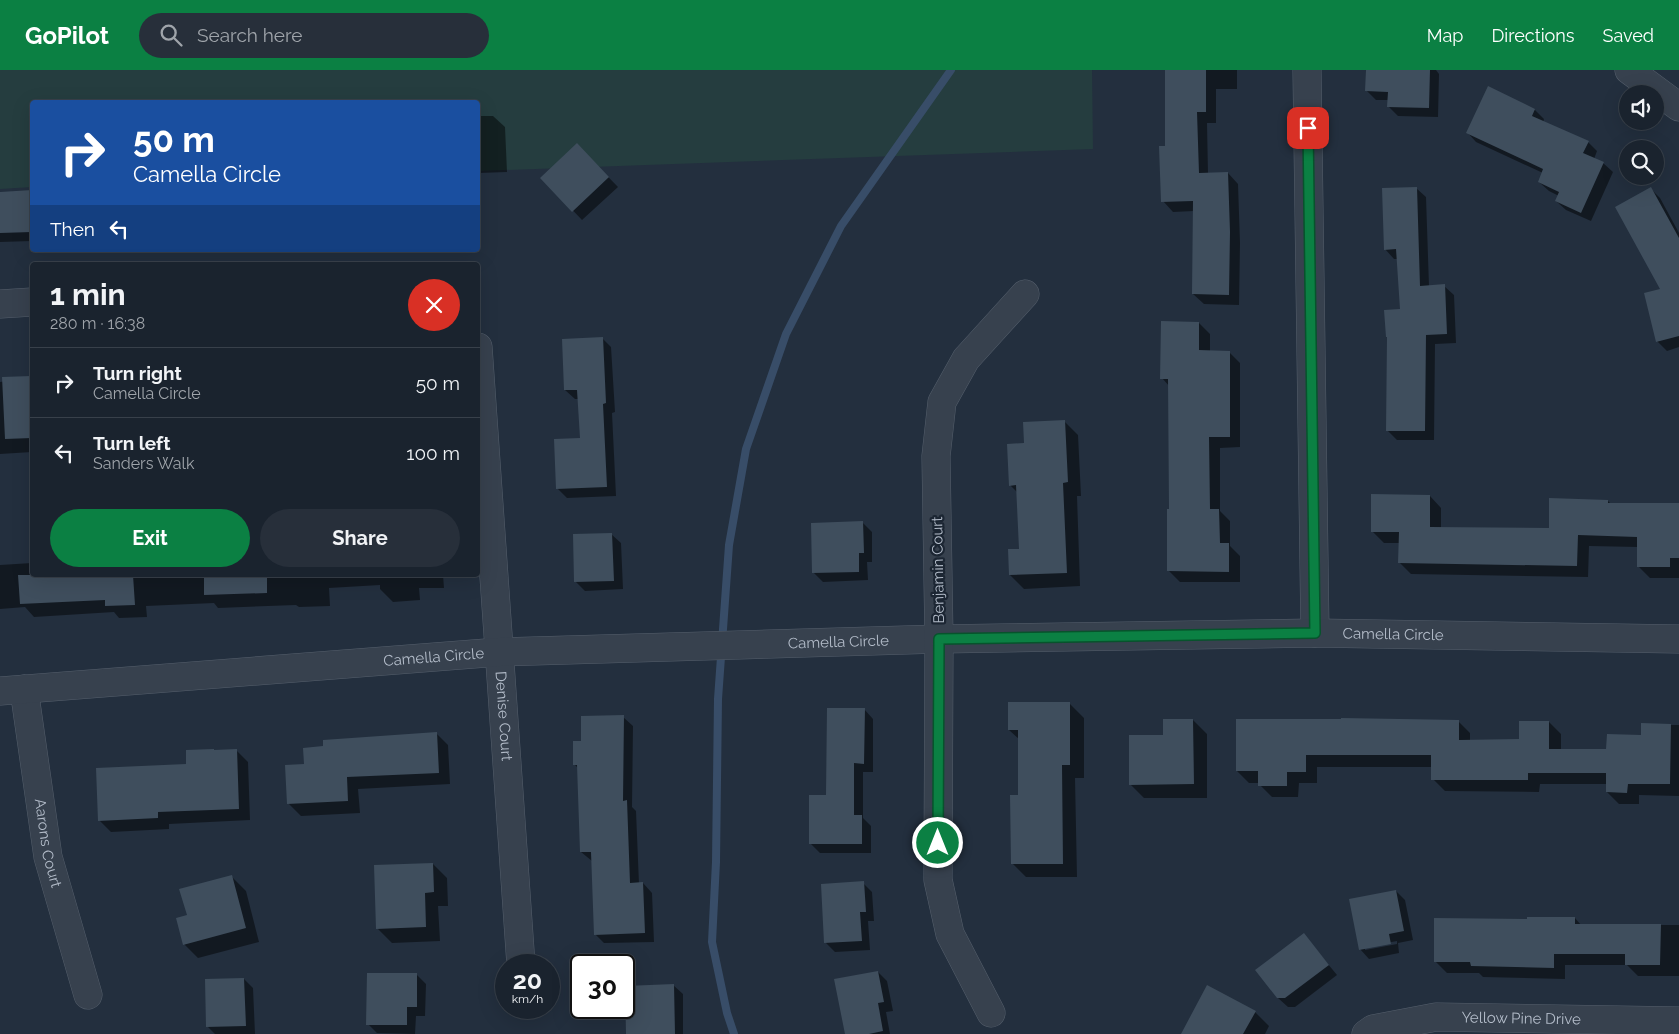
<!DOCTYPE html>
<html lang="en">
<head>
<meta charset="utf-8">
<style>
	:root { --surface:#1a232e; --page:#272f3a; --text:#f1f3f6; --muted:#9fa4aa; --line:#38404a; --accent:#0b8043 }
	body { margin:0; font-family:Raleway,sans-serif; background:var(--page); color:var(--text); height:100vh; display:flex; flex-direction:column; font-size:19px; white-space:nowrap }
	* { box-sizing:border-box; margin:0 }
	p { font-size:16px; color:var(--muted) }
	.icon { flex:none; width:28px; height:28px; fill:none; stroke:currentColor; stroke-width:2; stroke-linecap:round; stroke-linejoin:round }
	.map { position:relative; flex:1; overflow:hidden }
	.side { position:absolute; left:30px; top:192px; width:450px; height:315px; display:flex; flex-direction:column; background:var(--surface); border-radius:5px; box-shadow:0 5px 20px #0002,0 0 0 1px var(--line) }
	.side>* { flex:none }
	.guide { position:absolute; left:30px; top:30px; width:450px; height:152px; border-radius:5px; box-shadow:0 5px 20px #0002,0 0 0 1px var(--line); background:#1a4fa0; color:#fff; overflow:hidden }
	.fabs { position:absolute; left:1619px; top:15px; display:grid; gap:10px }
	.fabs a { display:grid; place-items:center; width:45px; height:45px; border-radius:50%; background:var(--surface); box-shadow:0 5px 20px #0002,0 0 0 1px var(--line); font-size:25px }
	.speed { position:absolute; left:495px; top:884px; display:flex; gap:10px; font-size:25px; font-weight:700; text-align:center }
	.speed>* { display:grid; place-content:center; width:65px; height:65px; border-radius:50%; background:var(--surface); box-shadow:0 5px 20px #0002,0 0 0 1px var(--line); line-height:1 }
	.speed small { font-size:12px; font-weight:400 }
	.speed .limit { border:2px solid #111; border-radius:8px; background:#fff; color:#111 }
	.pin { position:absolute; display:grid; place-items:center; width:42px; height:42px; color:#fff; margin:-21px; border-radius:10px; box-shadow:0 2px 8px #0006 }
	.me { position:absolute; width:55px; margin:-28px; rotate:0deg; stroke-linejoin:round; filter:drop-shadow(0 0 4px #0008) }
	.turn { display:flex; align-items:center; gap:18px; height:105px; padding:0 20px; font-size:22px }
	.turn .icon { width:65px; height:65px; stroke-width:2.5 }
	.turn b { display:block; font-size:35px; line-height:42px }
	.then { display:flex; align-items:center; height:48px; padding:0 20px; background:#0003; gap:10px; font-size:19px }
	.round { display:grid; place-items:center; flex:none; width:52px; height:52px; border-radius:26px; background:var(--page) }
	.head { display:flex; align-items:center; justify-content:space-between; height:85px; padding:0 20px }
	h1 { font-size:30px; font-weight:700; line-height:38px }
	.cta { display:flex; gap:10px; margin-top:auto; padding:10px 20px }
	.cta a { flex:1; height:58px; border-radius:30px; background:var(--accent); color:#fff; font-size:20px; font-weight:700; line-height:58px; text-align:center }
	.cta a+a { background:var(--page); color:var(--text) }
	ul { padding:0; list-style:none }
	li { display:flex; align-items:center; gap:15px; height:70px; padding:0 20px; border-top:1px solid var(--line) }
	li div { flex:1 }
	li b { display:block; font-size:19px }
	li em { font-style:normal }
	header { display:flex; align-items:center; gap:30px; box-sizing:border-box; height:70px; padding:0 25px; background:var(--accent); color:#fff }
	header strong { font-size:24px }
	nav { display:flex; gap:28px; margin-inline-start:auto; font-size:18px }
	.search { width:350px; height:45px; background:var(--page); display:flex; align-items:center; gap:12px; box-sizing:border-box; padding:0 18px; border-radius:28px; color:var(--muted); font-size:19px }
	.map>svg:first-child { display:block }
	.green { fill:#253d3f }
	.shadow { fill:#0007; fill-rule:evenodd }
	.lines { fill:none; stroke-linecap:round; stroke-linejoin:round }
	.stream { stroke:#384d68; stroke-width:8 }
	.building { fill:#3f4e5d }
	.minor-casing { stroke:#555f6c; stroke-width:29 }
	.minor { stroke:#37414e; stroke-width:28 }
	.route-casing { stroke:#07532c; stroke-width:12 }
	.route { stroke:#0b8043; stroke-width:9 }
	.labels { text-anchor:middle; stroke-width:4.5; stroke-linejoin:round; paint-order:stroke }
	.street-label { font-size:15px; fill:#b3bcc9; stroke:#1c2633 }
</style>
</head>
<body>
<header>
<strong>GoPilot</strong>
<div class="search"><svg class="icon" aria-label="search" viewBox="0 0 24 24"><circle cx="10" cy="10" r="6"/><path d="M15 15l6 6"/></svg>Search here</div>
<nav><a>Map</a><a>Directions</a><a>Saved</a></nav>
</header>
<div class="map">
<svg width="1679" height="964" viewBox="0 0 1679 964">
	<rect width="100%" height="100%" fill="#232f3e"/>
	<path class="green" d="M0,0h1092l1,79 -615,22v-69h-446v85l-32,2z"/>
	<path class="shadow" d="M1166,0h71v19h-21v34h-9l1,51 20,-1 10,11 2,59 -1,62 -35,-1 -11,-10 1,-83 -21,1 -10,-11 3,-54z
		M1367,0h69l3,4 -1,43 -40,-1 -10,-10 1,-6h-13l-10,-10z
		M1535,40l9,9 -1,3 45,20 9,9 -3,8 9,4 10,9 -22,49 -25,-11 -10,-9 3,-5 -10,-5 -10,-9 4,-9 -67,-31 -9,-10z
		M478,46h15l12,11 2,45 -29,1z
		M577,75l41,42 -36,33 -40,-42z
		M1416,118l10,9 3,89h15l10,9 2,48 -21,1 -1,96h-37l-10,-10 14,-120 -3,-51h-4l-9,-10z
		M1651,119l9,9 19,35v28z
		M32,122v49l-32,1v-49z
		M1679,215v62l-12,4 -10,-10z
		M1199,253l11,11v18h19l11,11v84l-20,1v63l10,10v25l10,10v26h-60l-11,-11 2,-61 -1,-123 -8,-9z
		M602,268l9,9 4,65 -3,1 4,83 -49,2 -10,-10 24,-49 -2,-40h-4l-10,-9z
		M31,307l1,1v74l-32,2v-72z
		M1064,351l14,14 3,61h-4l3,90 -56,3 -14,-14 10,-25 -3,-58 -7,-7z
		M1430,426l11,12v20l109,1 58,-28 3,3h68v74h-29l-12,-12v-19l-49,-1 -1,31 -177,-3 -11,-11v-20h-16l-12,-12z
		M862,452l10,10v30h-5l1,18 -45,2 -10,-10z
		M611,464l10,9 2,46 -38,2 -10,-10z
		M32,493v12h411l1,13h-25l1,12 -27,2 -13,-13v-4l-51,3 1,18 -31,1 -3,-2 -78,3 -4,-5 -68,3 1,11 -28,1 -5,-6 -80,5 -9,-10 -25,2v-44z
		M1070,634l14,14v60h-9l2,99h-51l-14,-14 7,-67 1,-56 -11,-10z
		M864,639l9,10v53h-10v46l8,8v27h-51l-9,-9 16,-48z
		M623,647l10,9 -1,81 4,4 3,73 4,-1 9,10 2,49 -50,1 -9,-9 -3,-73 -11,-9 -3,-84 -4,-4 8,-22z
		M1193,650l14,14v64h-63l-14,-14z
		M1237,651h221l12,12v8h50l29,-19 12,12v17l47,-1 34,-14 1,-11h36v71l-40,-1v9h-20l-12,-12v-8h-67l-1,8 -94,-1 -12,-12v-12h-116v16h-18l-1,14h-26l-12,-12v-2h-11l-12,-12z
		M436,663l12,12 2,39 -92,5 2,24 -59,3 -12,-12 16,-39z
		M236,680l12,12 2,58 -81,4v5l-58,3 -12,-12 89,-55z
		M433,794l14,14 1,28h-10l2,35 -48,2 -14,-14z
		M232,807l14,14 13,51 -61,16 -14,-14 4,-28z
		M863,813l9,9 2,29h-6l2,29 -35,2 -9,-9z
		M1396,821l9,9 8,40 -15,3 1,10 -30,6 -9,-10zM1397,871v3l-32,6v-3z
		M1575,848l6,7h98v51h-41l-11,-11h-62v14l-82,-2 -4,-4h-32l-12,-12 93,-41z
		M1304,865l33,40 -42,32h-7l-10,-9z
		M878,902l9,9 6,30 -7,1 4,22h-44z
		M416,904l10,10 -1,32h-9l-1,18 -38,-1 -9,-9z
		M244,909l9,9 2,46h-40l-7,-7z
		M673,915l10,9v40h-56z
		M1255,942l14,14 -4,8h-83z"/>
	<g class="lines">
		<path class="stream" d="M734,964l-7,-21 -15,-71 4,-80 2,-163 11,-154 17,-96 40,-115 55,-108 110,-156"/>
	</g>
	<path class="building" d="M1165,0h41v42h-9l2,61 29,-1 2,60 -1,63 -37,-1 1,-93 -32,1 -2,-56h6z
		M1366,0h64l-1,38 -42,-1 1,-15 -23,-1z
		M1488,16l47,23 -3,7 57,25 -6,12 21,9 -23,51 -26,-12 4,-9 -21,-10 5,-13 -77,-36z
		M577,73l32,34 -37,35 -32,-34z
		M1417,117l3,99 25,-2 2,50 -21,1 -1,96h-39l1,-94h-1l-2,-27 16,-1 -4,-60 -12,1 -2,-62z
		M1651,117l28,51v98l-23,6 -12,-49 16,-4 -45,-82z
		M32,120v42l-32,1v-41z
		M1161,251l38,1v28l31,1v86h-21l1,72h9l1,34h9v29l-62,-1v-62h2l-1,-130h-8z
		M603,267l3,66 -3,1 4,83 -51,2 -2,-50 26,-1 -3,-48h-13l-2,-51z
		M31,306l1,62 -27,1 -3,-62z
		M1065,350l3,62 -5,1 4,90 -58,2 -1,-26h11l-3,-64 -7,1 -2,-42 17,-1 -1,-21z
		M1371,424l59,1v32l119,1v-30l59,2v3h71v55h-9v9h-33v-30l-59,-2 -1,31 -179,-3 1,-31h-28z
		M863,451l1,32h-5v19l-47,1 -1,-50z
		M612,463l2,48 -40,1 -1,-48z
		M18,505h115l2,30 -30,1v-6l-85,4z
		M204,505h63v18l-63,2z
		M1008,632h62v63h-8l1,99h-52l-1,-69h8v-65h-10z
		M827,638h38l-1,56 -10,-1v52h8v29h-53v-49h17z
		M624,645l-1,86 4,-1 3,83 13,-1 2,51 -51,2 -3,-83h-11l-3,-87h-4v-24h8v-25z
		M1341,648l118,2v20l60,-1v-18h30v28h57l1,-15 34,1v-12l30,1 -1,60h-42l-1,9 -21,-1v-19h-78v7h-97v-25h-125v17h-19v14h-29v-15h-22v-52h105z
		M1163,649h30l1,65 -65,1v-50h34z
		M437,662l2,41 -92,4 1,24 -61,3 -2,-39 19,-1 -1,-16 20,-2v-6z
		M214,679v1l23,-1 2,60 -81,3v6l-60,3 -2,-53 90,-4v-14z
		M433,793l1,29 -9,1 1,34 -50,2 -2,-64z
		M232,805l14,53 -63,17 -7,-27 11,-3 -8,-26z
		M864,811l2,31h-6l2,29 -38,2 -3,-59z
		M1396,820l8,41 -15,3 2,10 -32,6 -10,-51z
		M1527,847h48v7h86l-1,41h-35v-11h-71v14l-83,-2 -1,-4h-36v-44l93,1z
		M1304,863l25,32 -44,33h-8l-22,-28z
		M878,901l6,31 -6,1 5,28 -14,3h-24l-11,-55z
		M367,903h50v34h-10v18h-41z
		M244,908l2,48 -40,1 -1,-48z
		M674,914l1,50h-49l-1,-48z
		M1207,915l49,26 -13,23h-62z"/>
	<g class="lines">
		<g class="minor-casing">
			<g id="minor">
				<path d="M1307,0l8,563"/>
				<path d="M1629,0l50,37"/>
				<path d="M0,234l32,-2"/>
				<path id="s1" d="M478,277l43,618"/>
				<path id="s2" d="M24,619l24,168 40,138"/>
				<path id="s3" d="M0,621l499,-39 440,-13 376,-6 364,6"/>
				<path d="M991,943l-41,-79 -12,-54 1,-241 -3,-183 6,-54 24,-43 59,-65"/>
				<path id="s4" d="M1366,964l7,-5 63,-12 243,4"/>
			</g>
		</g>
		<use href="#minor" class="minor"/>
	</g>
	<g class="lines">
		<g class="route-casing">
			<path id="route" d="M938,773l1,-204 376,-6 -7,-505"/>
		</g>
		<use href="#route" class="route"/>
	</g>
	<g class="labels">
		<g class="street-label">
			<text transform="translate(938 500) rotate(-91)" y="5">Benjamin Court</text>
			<text dy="5" stroke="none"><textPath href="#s3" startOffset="1395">Camella Circle</textPath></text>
			<text dy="5" stroke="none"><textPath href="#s3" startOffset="840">Camella Circle</textPath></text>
			<text dy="5" stroke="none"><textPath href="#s3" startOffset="435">Camella Circle</textPath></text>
			<text dy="5" stroke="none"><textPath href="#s1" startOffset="370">Denise Court</textPath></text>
			<text dy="5" stroke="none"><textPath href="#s2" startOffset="156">Aarons Court</textPath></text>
			<text dy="5" stroke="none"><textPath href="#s4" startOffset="158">Yellow Pine Drive</textPath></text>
		</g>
	</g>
</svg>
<div class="fabs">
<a><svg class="icon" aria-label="sound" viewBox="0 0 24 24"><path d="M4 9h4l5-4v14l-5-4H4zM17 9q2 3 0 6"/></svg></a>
<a><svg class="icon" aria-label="search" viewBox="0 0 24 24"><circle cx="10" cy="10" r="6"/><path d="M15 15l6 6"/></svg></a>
</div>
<div class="speed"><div>20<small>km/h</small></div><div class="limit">30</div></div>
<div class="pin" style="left:1308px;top:58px;background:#d93025"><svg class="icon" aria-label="arrive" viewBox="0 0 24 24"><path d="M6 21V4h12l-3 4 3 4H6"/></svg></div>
<svg class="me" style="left:938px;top:773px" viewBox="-20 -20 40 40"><circle r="17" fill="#0b8043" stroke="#fff" stroke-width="3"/><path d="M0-11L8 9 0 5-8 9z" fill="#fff"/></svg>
<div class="guide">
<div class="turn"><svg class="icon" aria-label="right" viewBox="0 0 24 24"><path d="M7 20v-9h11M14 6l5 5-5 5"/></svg><div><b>50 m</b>Camella Circle</div></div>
<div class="then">Then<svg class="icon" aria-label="left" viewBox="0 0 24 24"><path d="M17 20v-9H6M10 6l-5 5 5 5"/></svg></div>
</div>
<section class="side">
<div class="head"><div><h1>1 min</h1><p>280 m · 16:38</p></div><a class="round" style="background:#d93025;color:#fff"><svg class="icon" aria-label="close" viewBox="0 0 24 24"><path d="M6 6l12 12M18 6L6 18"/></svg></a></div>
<ul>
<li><svg class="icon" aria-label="right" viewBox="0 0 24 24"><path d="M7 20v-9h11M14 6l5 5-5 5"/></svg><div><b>Turn right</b><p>Camella Circle</p></div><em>50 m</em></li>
<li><svg class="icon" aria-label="left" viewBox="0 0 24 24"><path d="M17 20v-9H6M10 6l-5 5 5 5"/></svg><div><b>Turn left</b><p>Sanders Walk</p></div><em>100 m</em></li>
</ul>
<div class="cta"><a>Exit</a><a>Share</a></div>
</section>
</div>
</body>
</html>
